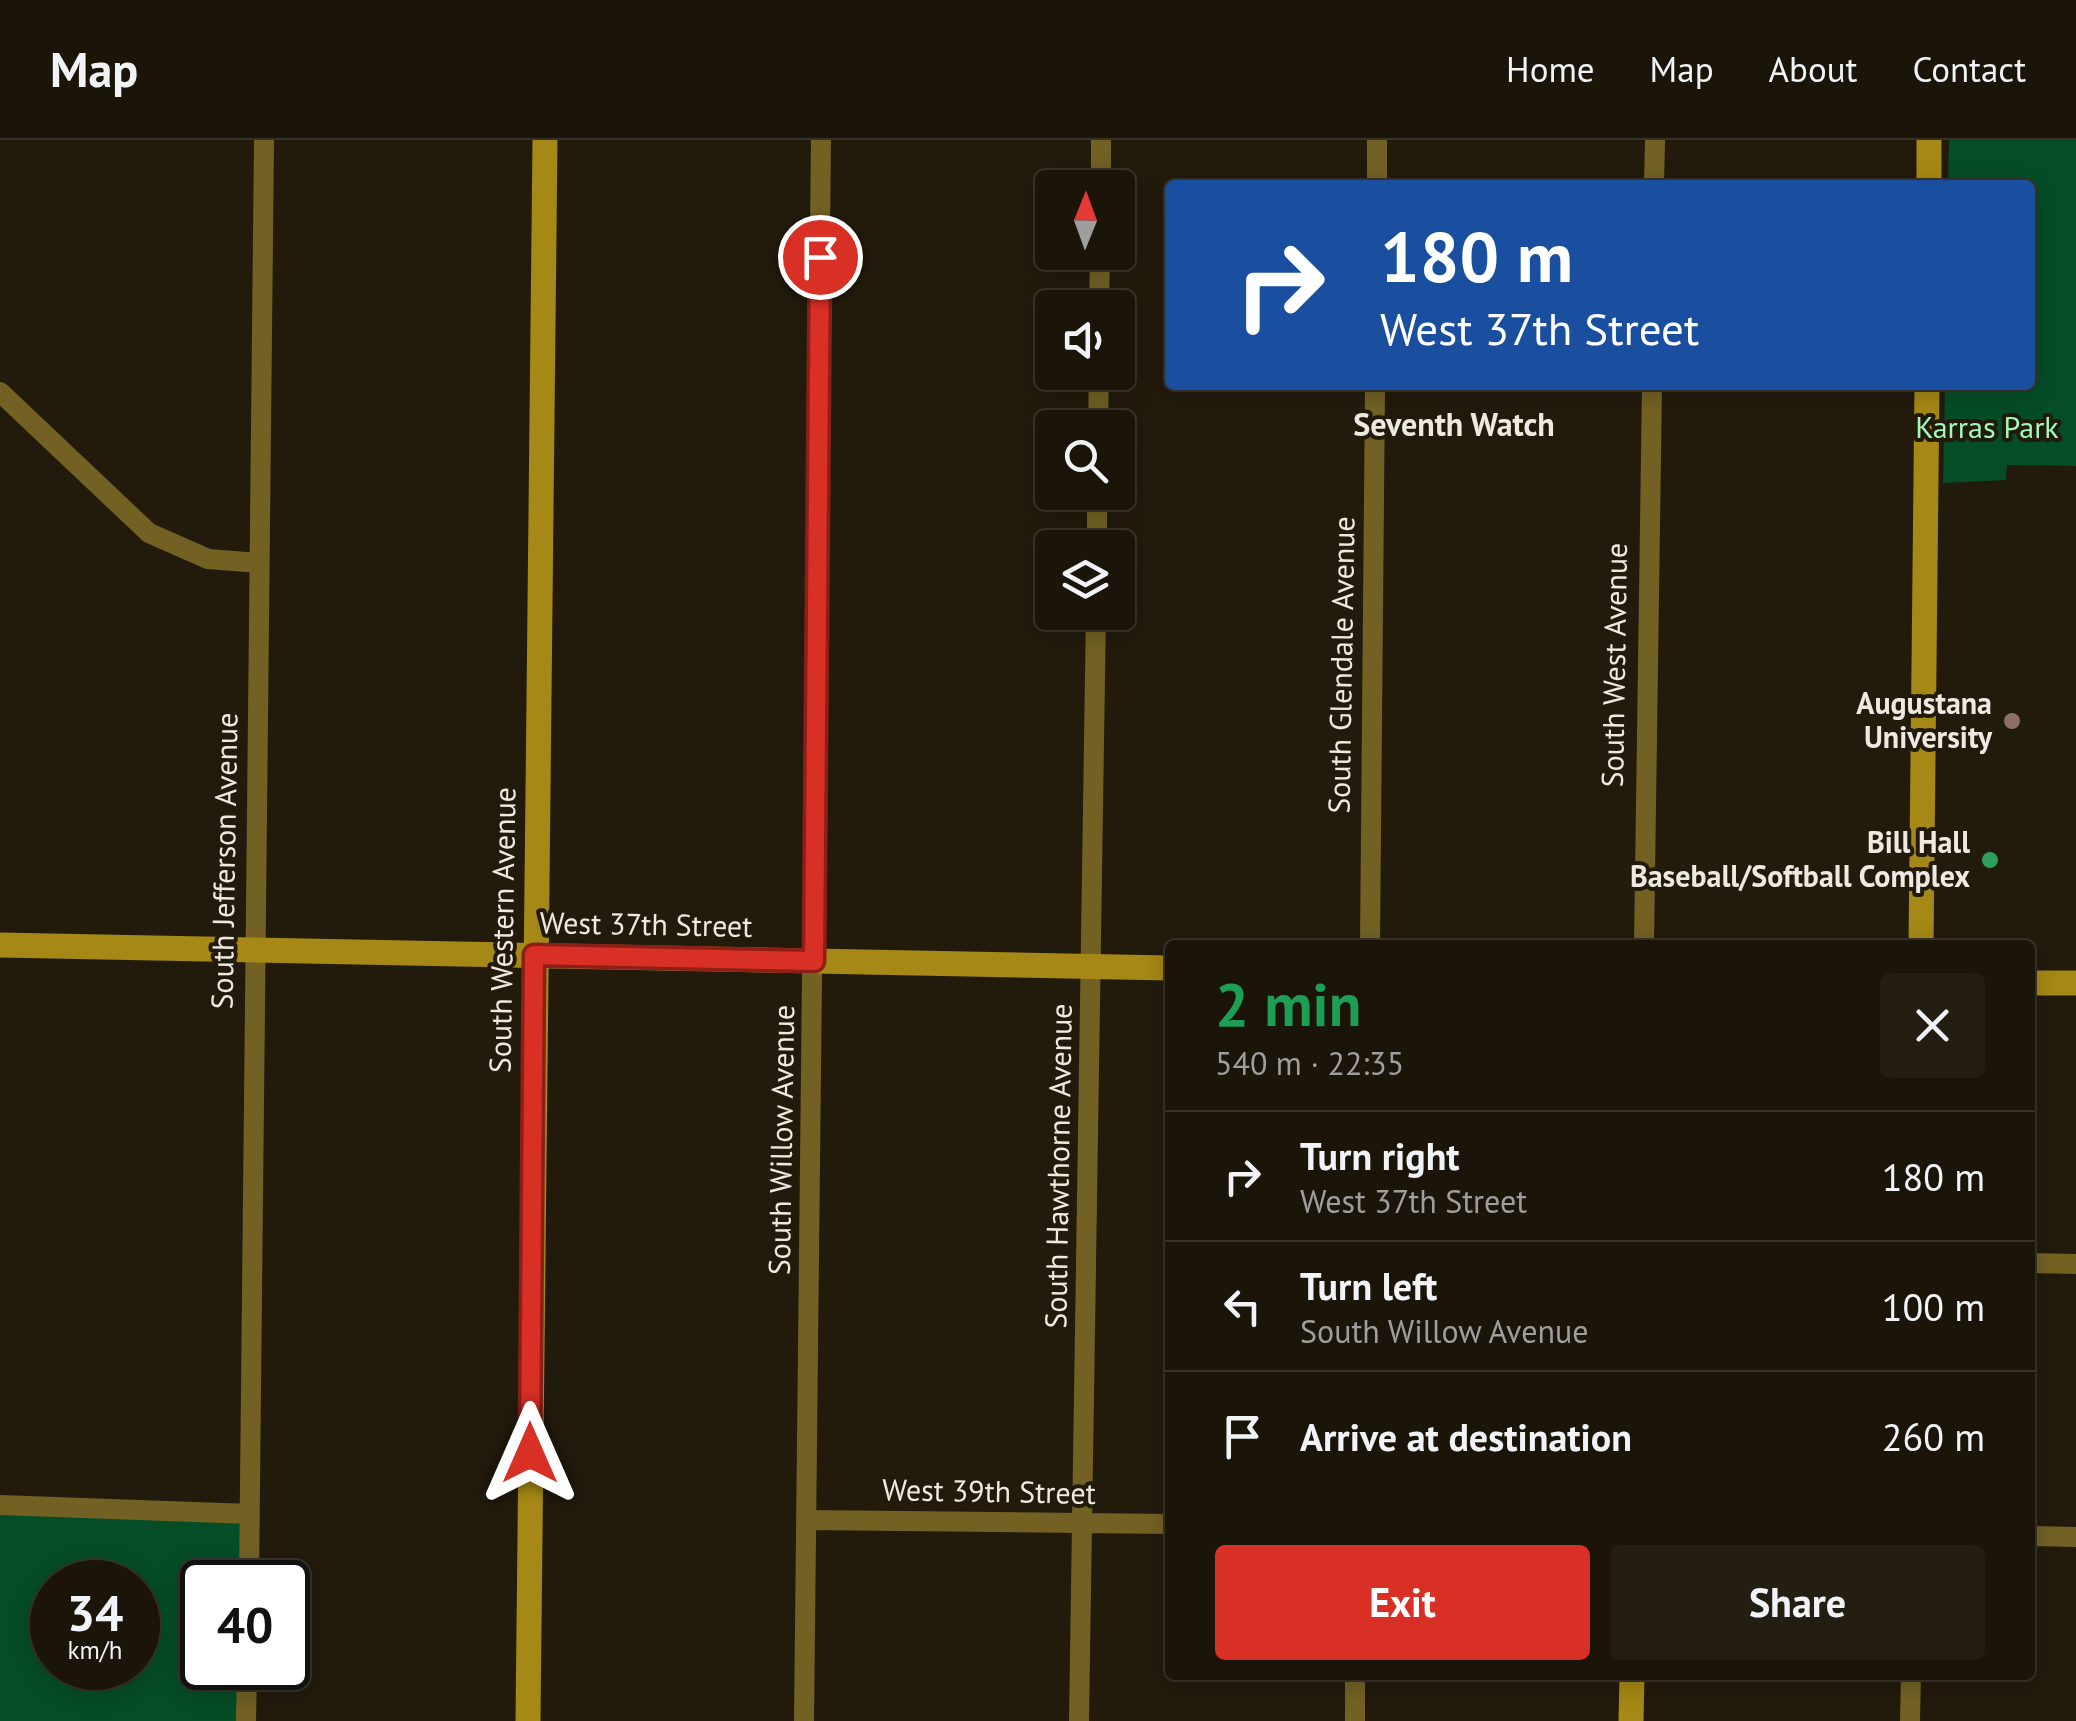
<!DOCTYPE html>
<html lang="en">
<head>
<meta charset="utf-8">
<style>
	:root { --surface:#1a1409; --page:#231d12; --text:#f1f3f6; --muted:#9f9e9c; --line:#38332a; --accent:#d93025 }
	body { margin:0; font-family:"PT Sans",sans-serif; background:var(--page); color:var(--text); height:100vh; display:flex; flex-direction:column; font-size:38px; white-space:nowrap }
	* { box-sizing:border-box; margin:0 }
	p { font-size:32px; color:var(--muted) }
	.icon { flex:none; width:55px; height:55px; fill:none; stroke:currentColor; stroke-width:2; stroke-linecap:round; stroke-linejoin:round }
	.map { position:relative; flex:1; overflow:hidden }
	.sheet { position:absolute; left:1165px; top:800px; width:870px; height:740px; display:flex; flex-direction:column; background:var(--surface); border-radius:10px; box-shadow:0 5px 25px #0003,0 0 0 2px var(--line) }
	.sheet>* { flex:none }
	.banner { position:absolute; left:1165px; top:40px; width:870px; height:210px; border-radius:10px; box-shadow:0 5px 25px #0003,0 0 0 2px var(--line); background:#1a4fa0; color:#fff; overflow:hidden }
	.needle { width:65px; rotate:1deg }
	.controls { position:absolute; left:1035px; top:30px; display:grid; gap:20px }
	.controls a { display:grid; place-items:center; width:100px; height:100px; border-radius:10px; background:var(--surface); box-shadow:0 5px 25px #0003,0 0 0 2px var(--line); font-size:50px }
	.speed { position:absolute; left:30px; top:1420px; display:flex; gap:20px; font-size:50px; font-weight:700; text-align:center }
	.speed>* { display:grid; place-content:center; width:130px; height:130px; border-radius:50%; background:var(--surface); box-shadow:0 5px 25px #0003,0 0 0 2px var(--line); line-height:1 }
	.speed small { font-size:25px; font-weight:400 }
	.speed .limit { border:5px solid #111; border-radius:15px; background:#fff; color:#111 }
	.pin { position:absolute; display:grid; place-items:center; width:85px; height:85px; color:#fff; margin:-42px; border:5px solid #fff; border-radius:50%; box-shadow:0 2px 10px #0007 }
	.me { position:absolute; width:110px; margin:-55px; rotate:0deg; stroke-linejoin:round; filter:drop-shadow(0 0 8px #0008) }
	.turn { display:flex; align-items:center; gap:35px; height:210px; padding:0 50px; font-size:45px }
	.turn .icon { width:130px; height:130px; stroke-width:2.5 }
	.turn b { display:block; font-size:70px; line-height:85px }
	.round { display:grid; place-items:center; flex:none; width:105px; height:105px; border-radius:10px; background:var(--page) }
	.summary { display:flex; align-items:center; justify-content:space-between; height:170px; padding:0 50px }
	h1 { font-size:60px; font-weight:800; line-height:75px; color:#1e9e55 }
	.button { display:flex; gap:20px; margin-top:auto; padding:20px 50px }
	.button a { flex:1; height:115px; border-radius:10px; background:var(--accent); color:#fff; font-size:40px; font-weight:800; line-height:115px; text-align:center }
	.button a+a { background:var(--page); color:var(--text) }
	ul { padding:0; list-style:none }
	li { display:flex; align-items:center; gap:30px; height:130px; padding:0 50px; border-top:2px solid var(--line) }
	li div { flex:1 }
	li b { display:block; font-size:38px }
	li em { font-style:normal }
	header { display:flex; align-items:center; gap:60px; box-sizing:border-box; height:140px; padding:0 50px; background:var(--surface); border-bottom:2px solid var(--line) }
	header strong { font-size:48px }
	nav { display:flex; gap:55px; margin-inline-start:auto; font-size:35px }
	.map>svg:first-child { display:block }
	.green { fill:#054d26; fill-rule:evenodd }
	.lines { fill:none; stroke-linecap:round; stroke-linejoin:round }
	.street { stroke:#736124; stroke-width:20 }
	.secondary { stroke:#a58815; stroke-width:25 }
	.route-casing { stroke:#8d1f18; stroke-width:25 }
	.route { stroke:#d93025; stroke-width:18 }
	.education-dot { fill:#8d6e63; stroke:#221b0c; stroke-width:4 }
	.leisure-dot { fill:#2e9e5b; stroke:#221b0c; stroke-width:4 }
	.labels { text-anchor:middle; stroke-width:8; stroke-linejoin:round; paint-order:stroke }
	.park-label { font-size:30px; fill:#a0faba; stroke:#221b0c }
	.street-label { font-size:30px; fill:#efeae1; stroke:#221b0c }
	.poi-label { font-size:30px; font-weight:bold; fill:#efeae1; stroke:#221b0c; text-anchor:end }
	.neighbourhood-label { font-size:32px; font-weight:bold; fill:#efeae1; stroke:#221b0c }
</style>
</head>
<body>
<header>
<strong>Map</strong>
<nav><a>Home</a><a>Map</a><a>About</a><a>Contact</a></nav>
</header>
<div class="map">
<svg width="2076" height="1581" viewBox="0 0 2076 1581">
	<rect width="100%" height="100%" fill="#221b0c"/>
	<path class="green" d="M1949,0h127v326l-69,-1 -1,15 -63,3 2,-98h85v-200h-82z
		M0,1365l250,9 -1,68h-47v86h45l-1,53h-246zM52,1442h86v86h-86z"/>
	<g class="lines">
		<path class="street" d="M1377,45v-45
			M1654,45l1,-45
			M1101,48v-48
			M1099,168l1,-56
			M0,252l149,141 59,26 50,4
			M1098,288l1,-56
			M1097,408v-56
			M1370,805l5,-560
			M1644,805l8,-560
			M2030,1123l46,1
			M0,1365l250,9
			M807,1380l363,4
			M2030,1396l46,1
			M249,1442l15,-1442
			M246,1581l1,-53
			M804,1581l17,-1581
			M1079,1581l17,-1109
			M1355,1581v-46
			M1910,1581l1,-46"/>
		<path class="secondary" d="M1929,45v-45
			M0,805l1170,23
			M1921,805l6,-560
			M2030,843h46
			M528,1581l17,-1581
			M1631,1581l1,-46"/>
	</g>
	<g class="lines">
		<g class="route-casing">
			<path id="route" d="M530,1313l4,-498 280,6 6,-704"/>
		</g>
		<use href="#route" class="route"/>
	</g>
	<circle class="education-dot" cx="2012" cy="581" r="10"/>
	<circle class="leisure-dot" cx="1990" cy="720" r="10"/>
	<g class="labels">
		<g class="park-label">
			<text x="1987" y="298">Karras Park</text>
		</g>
		<g class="street-label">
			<text transform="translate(1342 525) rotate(-89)" y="10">South Glendale Avenue</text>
			<text transform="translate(1615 525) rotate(-89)" y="10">South West Avenue</text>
			<text transform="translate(225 721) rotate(-89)" y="10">South Jefferson Avenue</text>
			<text transform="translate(646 785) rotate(1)" y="10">West 37th Street</text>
			<text transform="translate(503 790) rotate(-89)" y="10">South Western Avenue</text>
			<text transform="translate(782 1000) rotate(-89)" y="10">South Willow Avenue</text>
			<text transform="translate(1059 1026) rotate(-89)" y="10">South Hawthorne Avenue</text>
			<text transform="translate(989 1352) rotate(1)" y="10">West 39th Street</text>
		</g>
		<g class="poi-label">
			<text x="1992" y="574">Augustana<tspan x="1992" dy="34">University</tspan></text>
			<text x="1970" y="713">Bill Hall<tspan x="1970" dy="34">Baseball/Softball Complex</tspan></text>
		</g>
		<g class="neighbourhood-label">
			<text x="1454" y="296">Seventh Watch</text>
		</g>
	</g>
</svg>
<div class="controls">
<a><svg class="needle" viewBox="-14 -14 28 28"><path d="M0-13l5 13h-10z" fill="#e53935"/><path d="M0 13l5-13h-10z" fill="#9f9e9c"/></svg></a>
<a><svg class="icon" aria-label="sound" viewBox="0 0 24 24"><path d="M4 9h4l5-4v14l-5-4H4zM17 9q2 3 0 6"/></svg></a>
<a><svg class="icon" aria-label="search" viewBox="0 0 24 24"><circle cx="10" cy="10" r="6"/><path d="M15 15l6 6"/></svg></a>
<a><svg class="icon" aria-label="layers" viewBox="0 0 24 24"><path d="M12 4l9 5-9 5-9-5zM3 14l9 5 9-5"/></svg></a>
</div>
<div class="speed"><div>34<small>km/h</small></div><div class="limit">40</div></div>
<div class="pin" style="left:820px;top:117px;background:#d93025"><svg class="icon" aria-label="arrive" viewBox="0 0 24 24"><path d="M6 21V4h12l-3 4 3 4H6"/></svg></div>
<svg class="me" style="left:530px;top:1313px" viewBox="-20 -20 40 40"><path d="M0-17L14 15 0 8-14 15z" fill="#d93025" stroke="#fff" stroke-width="4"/></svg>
<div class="banner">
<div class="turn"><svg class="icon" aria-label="right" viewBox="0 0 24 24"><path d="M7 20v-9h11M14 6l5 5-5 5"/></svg><div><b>180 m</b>West 37th Street</div></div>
</div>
<section class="sheet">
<div class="summary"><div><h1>2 min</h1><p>540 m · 22:35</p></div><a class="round"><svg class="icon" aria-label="close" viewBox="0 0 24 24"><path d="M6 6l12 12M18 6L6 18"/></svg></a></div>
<ul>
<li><svg class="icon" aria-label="right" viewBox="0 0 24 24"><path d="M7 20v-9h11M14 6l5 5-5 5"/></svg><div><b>Turn right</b><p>West 37th Street</p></div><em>180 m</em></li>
<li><svg class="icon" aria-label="left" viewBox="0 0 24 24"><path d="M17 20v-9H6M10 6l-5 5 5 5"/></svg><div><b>Turn left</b><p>South Willow Avenue</p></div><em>100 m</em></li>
<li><svg class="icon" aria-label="arrive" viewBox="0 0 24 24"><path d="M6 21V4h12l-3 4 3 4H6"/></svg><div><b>Arrive at destination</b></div><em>260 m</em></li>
</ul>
<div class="button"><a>Exit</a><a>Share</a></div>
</section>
</div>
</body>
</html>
